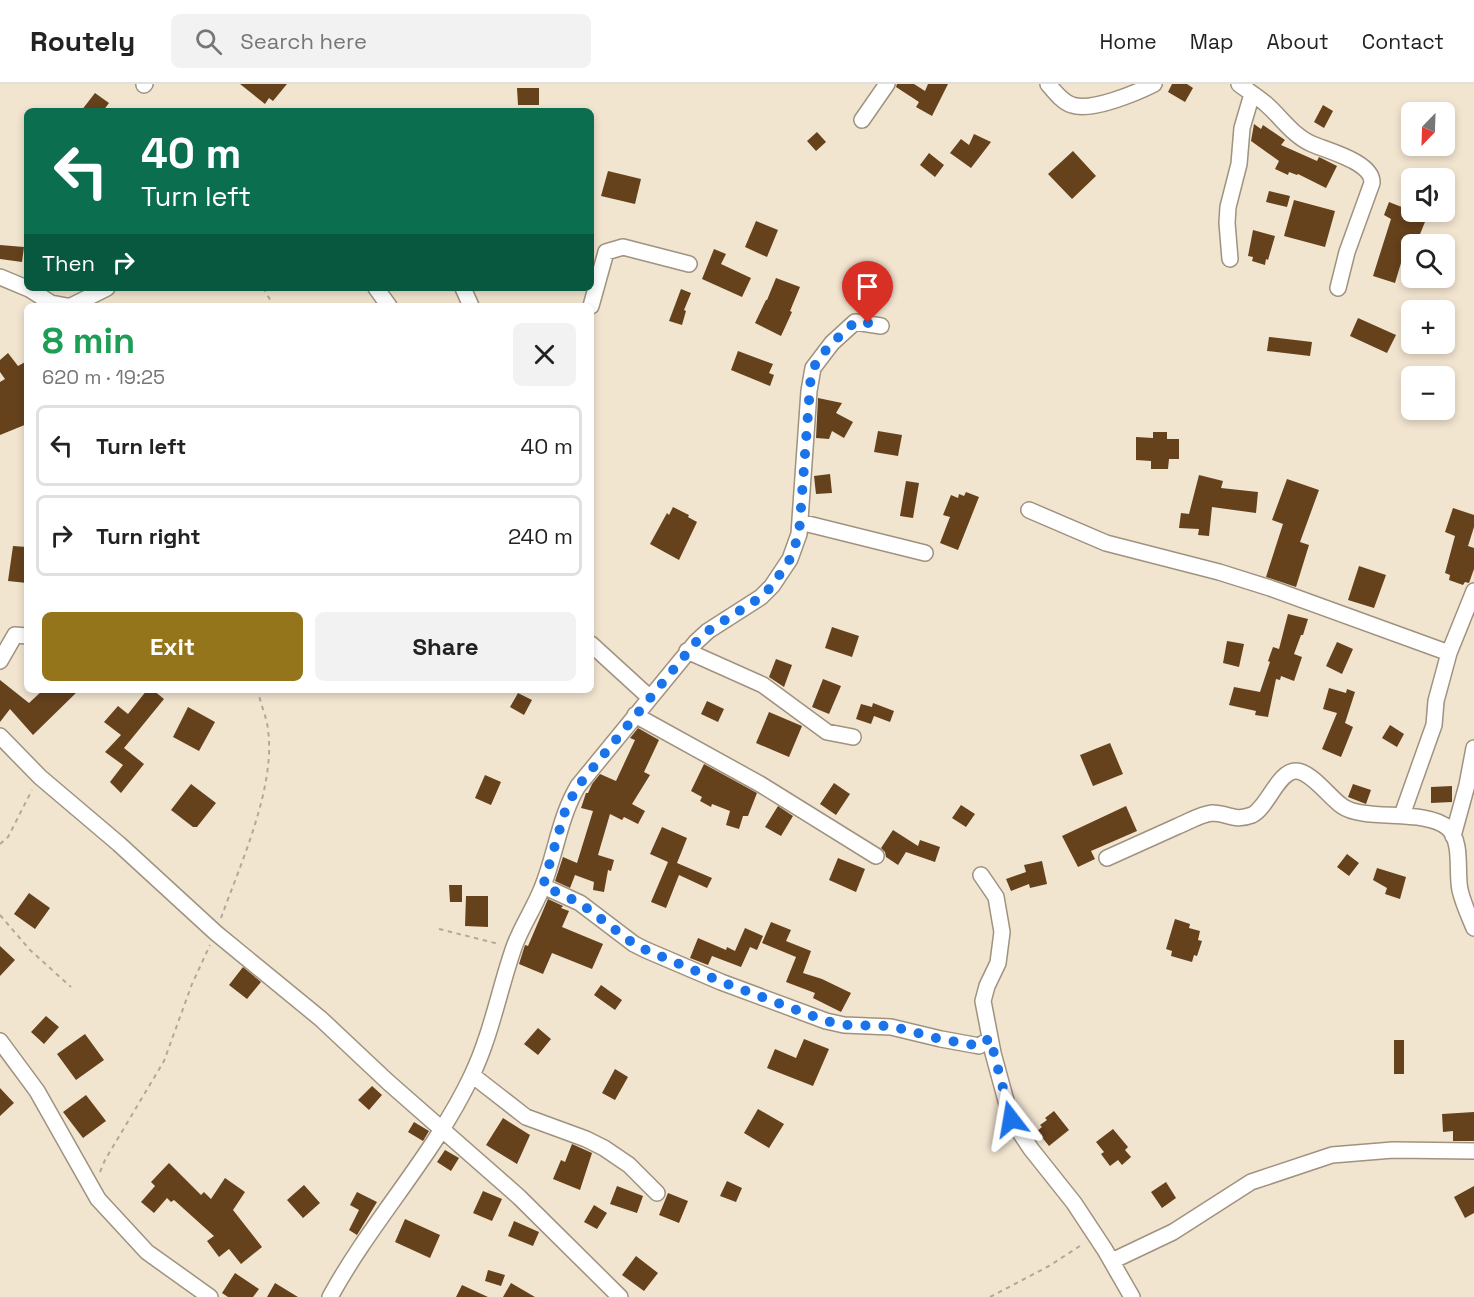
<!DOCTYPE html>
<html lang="en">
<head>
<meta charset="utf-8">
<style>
	:root { --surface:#fff; --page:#f2f2f2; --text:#222; --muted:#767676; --line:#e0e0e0; --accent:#94751c }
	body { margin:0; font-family:"Space Grotesk",sans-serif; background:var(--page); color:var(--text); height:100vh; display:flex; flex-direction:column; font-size:22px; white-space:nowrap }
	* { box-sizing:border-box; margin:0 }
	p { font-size:20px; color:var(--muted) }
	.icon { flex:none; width:33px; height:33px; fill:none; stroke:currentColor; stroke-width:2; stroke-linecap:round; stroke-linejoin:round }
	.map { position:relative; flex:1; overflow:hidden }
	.details { position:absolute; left:24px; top:219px; width:570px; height:390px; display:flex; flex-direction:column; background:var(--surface); border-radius:9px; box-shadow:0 3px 9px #0003 }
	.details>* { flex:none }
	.banner { position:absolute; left:24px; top:24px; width:570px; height:183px; border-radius:9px; box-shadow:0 3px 9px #0003; background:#0b6e4f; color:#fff; overflow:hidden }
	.needle { width:39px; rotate:203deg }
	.fabs { position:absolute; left:1401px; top:18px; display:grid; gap:12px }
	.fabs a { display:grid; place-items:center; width:54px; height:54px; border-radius:9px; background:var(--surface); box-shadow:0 3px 9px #0003; font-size:30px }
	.pin { position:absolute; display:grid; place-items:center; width:51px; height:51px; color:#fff; margin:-62px -26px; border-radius:50% 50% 50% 0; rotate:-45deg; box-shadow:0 0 6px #0007 }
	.pin .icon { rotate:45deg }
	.me { position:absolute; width:66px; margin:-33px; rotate:346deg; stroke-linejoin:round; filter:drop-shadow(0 0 4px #0008) }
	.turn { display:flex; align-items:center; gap:21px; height:126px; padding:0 18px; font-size:27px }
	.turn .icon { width:78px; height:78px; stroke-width:2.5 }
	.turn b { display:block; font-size:42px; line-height:51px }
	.then { display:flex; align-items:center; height:57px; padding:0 18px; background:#0003; gap:12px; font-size:22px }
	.round { display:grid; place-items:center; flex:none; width:63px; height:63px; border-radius:9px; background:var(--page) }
	.overview { display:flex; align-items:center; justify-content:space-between; height:102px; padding:0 18px }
	h1 { font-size:36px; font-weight:700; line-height:45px; color:#1e9e55 }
	.cta { display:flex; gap:12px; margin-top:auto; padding:12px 18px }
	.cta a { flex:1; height:69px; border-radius:9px; background:var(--accent); color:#fff; font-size:24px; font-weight:700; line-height:69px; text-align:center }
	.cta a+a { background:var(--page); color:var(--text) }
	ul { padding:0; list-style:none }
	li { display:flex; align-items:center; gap:18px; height:81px; margin:0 12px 9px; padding:0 6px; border:3px solid var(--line); border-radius:9px }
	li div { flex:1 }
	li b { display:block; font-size:22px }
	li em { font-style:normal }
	header { display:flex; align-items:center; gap:36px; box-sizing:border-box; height:84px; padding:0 30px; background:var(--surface); border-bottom:2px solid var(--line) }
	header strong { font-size:28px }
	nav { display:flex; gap:33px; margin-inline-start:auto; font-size:21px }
	.search { width:420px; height:54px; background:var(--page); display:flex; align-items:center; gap:15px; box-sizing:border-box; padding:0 21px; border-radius:9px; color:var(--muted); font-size:22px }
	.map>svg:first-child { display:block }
	.building { fill:#65411c }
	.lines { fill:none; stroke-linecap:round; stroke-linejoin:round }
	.street-casing { stroke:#9f927f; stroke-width:18 }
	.path { stroke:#b3a898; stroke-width:2; stroke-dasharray:4.5 4.5; stroke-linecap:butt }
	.street { stroke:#fff; stroke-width:15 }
	.route { stroke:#1a73e8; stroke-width:10; stroke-dasharray:0 18 }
</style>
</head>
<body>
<header>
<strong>Routely</strong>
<div class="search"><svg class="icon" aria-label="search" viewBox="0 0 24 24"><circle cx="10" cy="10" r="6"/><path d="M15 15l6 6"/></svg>Search here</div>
<nav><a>Home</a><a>Map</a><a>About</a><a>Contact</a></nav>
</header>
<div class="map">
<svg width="1474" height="1213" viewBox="0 0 1474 1213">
	<rect width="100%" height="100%" fill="#f2e5d0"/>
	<path class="building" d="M240,0h47l-14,17 -4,-3 -4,6z
		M897,0h17l11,7 3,-7h20l-16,32 -16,-9 3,-5 -23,-15z
		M1172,0h15l6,4 -8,14 -17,-10z
		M517,4h22v17h-21z
		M95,9l14,10 -6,8h-22z
		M1323,21l10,6 -9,17 -10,-6z
		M1254,40l7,5 2,-4 22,15 -4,5 36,16 2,-4 18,9 -11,22 -28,-14 -1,1 -8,-3 -1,3 -13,-6 4,-8 -28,-20z
		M817,48l9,10 -10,9 -9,-10z
		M974,50l17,8 -20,26 -21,-15 11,-14 8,6z
		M1073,67l23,25 -24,23 -24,-25z
		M929,69l15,12 -9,12 -15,-12z
		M608,87l33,8 -6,25 -34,-8z
		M1269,107l21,5 -3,11 -21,-5z
		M1294,116l41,11 -10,36 -41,-11z
		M1389,118l38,15 -11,27 -9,-1 -12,40 -22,-7 18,-57 -7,-4z
		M756,137l22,9 -11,27 -22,-10z
		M1253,146l22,6 -7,24 -2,-1 -1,6 -13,-4 1,-4 -5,-1z
		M0,161l24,2 -2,15 -22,-3z
		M714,165l12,5 -5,10 30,14 -9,19 -40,-18z
		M776,194l24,9 -10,24 2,1 -11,24 -26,-13 11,-23h1z
		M681,205l10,4 -7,17 2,1 -4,14 -13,-4z
		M1358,234l38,17 -9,18 -37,-17z
		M1269,253l43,5 -2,14 -43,-5z
		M738,267l35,13 -4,9 5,2 -4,11 -39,-16z
		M8,269l10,13 9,-5v63l-27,11v-53l5,-3 -5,-7v-12z
		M818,314l24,5 -6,10 17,9 -9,16 -12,-7 -3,8 -13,-1z
		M878,347l24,4 -4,21 -24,-4z
		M1153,348h14v7h12v20h-10l-1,10h-17v-8l-15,-1v-23l17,1z
		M830,390l2,19 -16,1 -2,-18z
		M1199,391l24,6 -2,7 37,4 -2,21 -44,-6 -3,29 -11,-1 1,-6 -20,-1 2,-15 8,1z
		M1287,395l32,11 -19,52 9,3 -13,42 -30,-10 17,-53 -11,-4z
		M906,397l13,2 -6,35 -13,-2z
		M966,408l13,5 -21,53 -18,-7 10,-26 -7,-2 8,-20 7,3 1,-4 5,2z
		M673,423l16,8 -1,2 9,5 -18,38 -29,-16 17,-31 2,2z
		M1453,424l21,7v12l-6,19 6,2v21l-5,14 -4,-1 -2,3 -14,-5 1,-5 -5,-2 10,-37 -10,-4z
		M13,462l14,1v36l-19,-2z
		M1359,482l27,9 -12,33 -26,-8z
		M1288,530l20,5 -5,16h-2l-7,19 8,3 -8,24 -13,-5 -1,4 -4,-1 -8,38 -13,-2 1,-4 -27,-6 5,-18 26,5 10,-30 -2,-1 5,-14 6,2z
		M832,543l27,9 -7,21 -27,-9z
		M1227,557l17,3 -5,23 -16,-4z
		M1337,558l16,7 -11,25 -16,-8z
		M776,575l16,6 -8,22 -15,-10z
		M823,595l18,7 -12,28 -17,-7z
		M0,596l29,23 14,-13h36l-46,45 -23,-26 -10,13z
		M1329,604l17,5 1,-4 8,3 -10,31 8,4 -12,30 -19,-8 15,-36 -14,-4z
		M147,606h6l11,9 -40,49 20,16 -23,29 -11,-11 13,-17 -18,-13 16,-17 -17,-13 14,-16 10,8z
		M518,609l14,7 -8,15 -14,-8z
		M707,617l17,8 -6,13 -17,-8z
		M873,619l21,8 -4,11 -16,-6 -3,8 -15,-5 5,-15 11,3z
		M188,623l27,15 -16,29 -26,-14z
		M769,628l33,14 -13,31 -33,-14z
		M1390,641l14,9 -7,13 -15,-9z
		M638,644l21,12 -15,32 6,3 -18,29 13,7 -7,13 -14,-7 -2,3 -12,-6 -12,41 16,5 -3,11 -3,-1 -4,22 -11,-2 1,-8 -19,-7 -5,13 -15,-7 8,-24 14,6 16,-52 -12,-3 5,-15h2l4,-9 8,-10 16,7 19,-41 -5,-2z
		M1110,659l13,31 -30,12 -13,-31z
		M704,680l53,29 -9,23h-5l-4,13 -13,-4 4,-14 -18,-7 -1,3 -11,-6 2,-4 -11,-6z
		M485,691l16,7 -10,23 -16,-7z
		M834,699l16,11 -14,21 -16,-11z
		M191,700l25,19 -19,24h-4l-22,-17z
		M1353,700l18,6 -5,14 -18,-7z
		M1452,702v16l-21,1v-16z
		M961,721l14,9 -9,13 -14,-9z
		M778,722l15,10 -12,20 -16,-9z
		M1126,722l11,25 -46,20 4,8 -17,8 -16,-31z
		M662,743l25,11 -10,25 35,15 -5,10 -28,-13 -13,33 -15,-6 17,-40 -18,-8z
		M893,746l25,16 2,-6 20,7 -5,15 -29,-10 -8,13 -12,-8 -1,-5 -4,-4z
		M1347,770l12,9 -10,13 -12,-9z
		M838,774l27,11 -9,23 -27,-12z
		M1042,777l5,23 -17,4 -1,-4 -18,7 -5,-12 20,-7 -2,-7z
		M1377,784l29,9 -6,22 -15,-5 2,-6 -14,-8z
		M449,801h13v17h-12z
		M29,809l21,15 -15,21 -21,-15z
		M466,812h22v31l-23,-1z
		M548,815l15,7 -2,2 8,3 -7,16 41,17 -11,25 -40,-16 -9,21 -24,-10 6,-19 3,1z
		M1175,835l15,5 -1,4 11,3 -2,9 4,1 -5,15 -3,-1 -2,7 -21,-6 1,-5 -6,-2z
		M771,838l20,8 -5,11 25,10 -8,22 19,6 29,14 -10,19 -28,-14 2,-5 -29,-11 10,-25 -34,-14z
		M745,844l18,8 -6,14 -7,-3 -9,20 -29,-11 -4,9 -18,-7 8,-20 28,12 1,-3 8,4z
		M0,862l15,14 -15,16z
		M243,883l18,15 -14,17 -18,-14z
		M601,901l21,15 -7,10 -21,-15z
		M46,932l13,11 -15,17 -13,-12z
		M538,944l13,11 -13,16 -14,-11z
		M85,950l19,26 -28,20 -19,-26z
		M804,955l25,10 -16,37 -46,-18 8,-19 21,9z
		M1394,956h10v34h-10z
		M615,985l13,8 -13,23 -13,-7z
		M372,1002l10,9 -13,15 -11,-10z
		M0,1004l14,15 -14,13z
		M86,1011l20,26 -23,17 -20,-26z
		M758,1025l26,15 -15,24 -25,-15z
		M1054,1027l15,19 -20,16 -12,-15 5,-4 -2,-2 7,-5 -2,-2z
		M1474,1028v29h-21v-10l-10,1 -1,-18z
		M503,1034l27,17 -13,29 -31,-19z
		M414,1038l15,9 -6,10 -15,-9z
		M1113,1045l15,18 -3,3 6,7 -9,8 -4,-5 -8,6 -9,-12 3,-2 -8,-10z
		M572,1060l20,9 -12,37 -27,-11 8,-19 4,2z
		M445,1066l14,8 -8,13 -14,-9z
		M169,1079l32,32 3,-3 7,7 14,-21 20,14 -12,18 29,37 -21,17 -12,-15 -10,8 -12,-16 7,-5 -40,-36 -3,2 -4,-4 -13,15 -13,-11 14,-16 -4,-4z
		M727,1097l15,7 -6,14 -16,-6z
		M1166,1098l10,16 -14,10 -11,-16z
		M304,1101l16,18 -17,15 -16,-18z
		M617,1102l26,10 -6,17 -27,-9z
		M1474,1102v27l-9,5 -11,-21z
		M483,1107l19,8 -10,22 -19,-8z
		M357,1108l20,10 -20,33 -8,-5 10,-20 -9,-5z
		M668,1109l20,8 -9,22 -20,-8z
		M594,1121l13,8 -10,16 -13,-7z
		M405,1135l35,16 -10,23 -35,-16z
		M514,1137l25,11 -6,14 -25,-10z
		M636,1172l22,17 -14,18 -22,-16z
		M488,1186l17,5 -4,11 -16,-5z
		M235,1189l24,16 -6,8h-25l-6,-4z
		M275,1199l23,14h-31z
		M511,1199l24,14h-32z
		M462,1201l26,12h-32z"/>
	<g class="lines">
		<g class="street-casing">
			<path id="street" d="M1048,0c7,8 14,18 24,21 19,7 64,-12 82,-21
				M1239,0c9,7 19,13 27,20 15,13 27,32 46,40 16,7 61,18 60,39l-25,69 -9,36
				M144,1l1,-1
				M862,36l25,-36
				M1230,175l-3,-36 1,-16 11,-43 3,-36 10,-34
				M0,193l29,12 22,14 16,3
				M376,204l13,18
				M463,204l8,18
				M71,222l36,-18
				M591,222l15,-54 17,-5 66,17
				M1029,426l77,33 113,29 51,16 179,65
				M800,438l125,31
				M591,560l58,53
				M687,567l76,34 64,47 26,5
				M0,577l15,-26 12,1
				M635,631l125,69 116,72
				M0,652l40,41 79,67 97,89 105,86 67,63 131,115 101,100
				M1402,731l32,-90 2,-24 13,-48 25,-62
				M1453,752l14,-51 7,-37
				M1107,774c24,-11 47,-21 71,-32 10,-4 23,-12 34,-13 16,0 22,9 40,2 16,-8 26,-44 44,-44 15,0 34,27 46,35 22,16 84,2 106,22 15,14 8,44 12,62 3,13 9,26 14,38
				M981,791l15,22 6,35 -4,31 -11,23 -4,15 10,52 18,66 20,30 43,54 31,47 27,47
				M543,802l37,17 54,41 12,6 75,32 105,39 18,4 47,2 50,12 33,6 5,1 11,-7
				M0,957l37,50 61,108 49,53 63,45
				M472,991l54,42 60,22 18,9 25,17 28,28
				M1112,1177l61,-29 78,-50 81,-27 61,-5 81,1
				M330,1213c42,-77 105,-143 142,-222 19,-40 27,-84 41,-125 7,-22 21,-41 29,-62 14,-34 17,-70 36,-102l118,-144 12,-11 53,-34 11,-11 18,-27 9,-25 10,-143 4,-23 19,-25 23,-21 26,4"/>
		</g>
		<path class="path" d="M263,204l11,18
			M0,760l8,-7 24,-47
			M0,831l30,35 41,37
			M221,834c19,-53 55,-131 47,-188 -1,-13 -8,-26 -10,-40
			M439,845l60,15
			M100,1088l5,-12 59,-99 28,-77 18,-39
			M990,1213l59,-31 34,-22"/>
		<use href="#street" class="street"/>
	</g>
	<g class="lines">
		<path class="route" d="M868,239l-13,-1c-16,15 -37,32 -44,52l-12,160 -9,25 -18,27 -11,11 -53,34 -12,11 -118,144 -12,22 -23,78 37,17 54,41 12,6 76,32 104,39 18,4 47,1 49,13 34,6 5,1 11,-8 21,81"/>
	</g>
</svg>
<div class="fabs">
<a><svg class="needle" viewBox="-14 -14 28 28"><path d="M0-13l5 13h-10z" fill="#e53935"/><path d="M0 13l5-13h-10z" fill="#767676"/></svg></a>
<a><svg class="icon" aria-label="sound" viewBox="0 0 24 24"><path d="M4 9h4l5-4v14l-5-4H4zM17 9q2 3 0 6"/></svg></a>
<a><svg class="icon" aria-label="search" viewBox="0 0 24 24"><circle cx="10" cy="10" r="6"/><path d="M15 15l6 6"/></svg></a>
<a>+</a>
<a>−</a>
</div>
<div class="pin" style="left:868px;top:239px;background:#d93025"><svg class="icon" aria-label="arrive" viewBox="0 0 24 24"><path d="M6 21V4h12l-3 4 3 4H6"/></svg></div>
<svg class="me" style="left:1011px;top:1035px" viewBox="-20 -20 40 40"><path d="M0-17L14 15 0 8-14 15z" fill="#1a73e8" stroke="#fff" stroke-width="4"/></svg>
<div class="banner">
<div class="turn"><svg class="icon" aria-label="left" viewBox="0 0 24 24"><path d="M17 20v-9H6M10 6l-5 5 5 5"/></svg><div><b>40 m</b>Turn left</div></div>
<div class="then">Then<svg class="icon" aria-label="right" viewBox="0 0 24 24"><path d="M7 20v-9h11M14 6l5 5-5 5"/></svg></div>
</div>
<section class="details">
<div class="overview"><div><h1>8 min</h1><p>620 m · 19:25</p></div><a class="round"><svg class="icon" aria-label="close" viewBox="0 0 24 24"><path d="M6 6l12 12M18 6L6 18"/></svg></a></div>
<ul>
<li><svg class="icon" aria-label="left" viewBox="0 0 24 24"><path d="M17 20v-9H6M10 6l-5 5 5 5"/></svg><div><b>Turn left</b></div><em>40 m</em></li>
<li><svg class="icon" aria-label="right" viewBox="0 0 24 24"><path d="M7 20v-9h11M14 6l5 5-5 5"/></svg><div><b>Turn right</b></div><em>240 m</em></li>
</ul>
<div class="cta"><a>Exit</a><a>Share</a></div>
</section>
</div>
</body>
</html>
